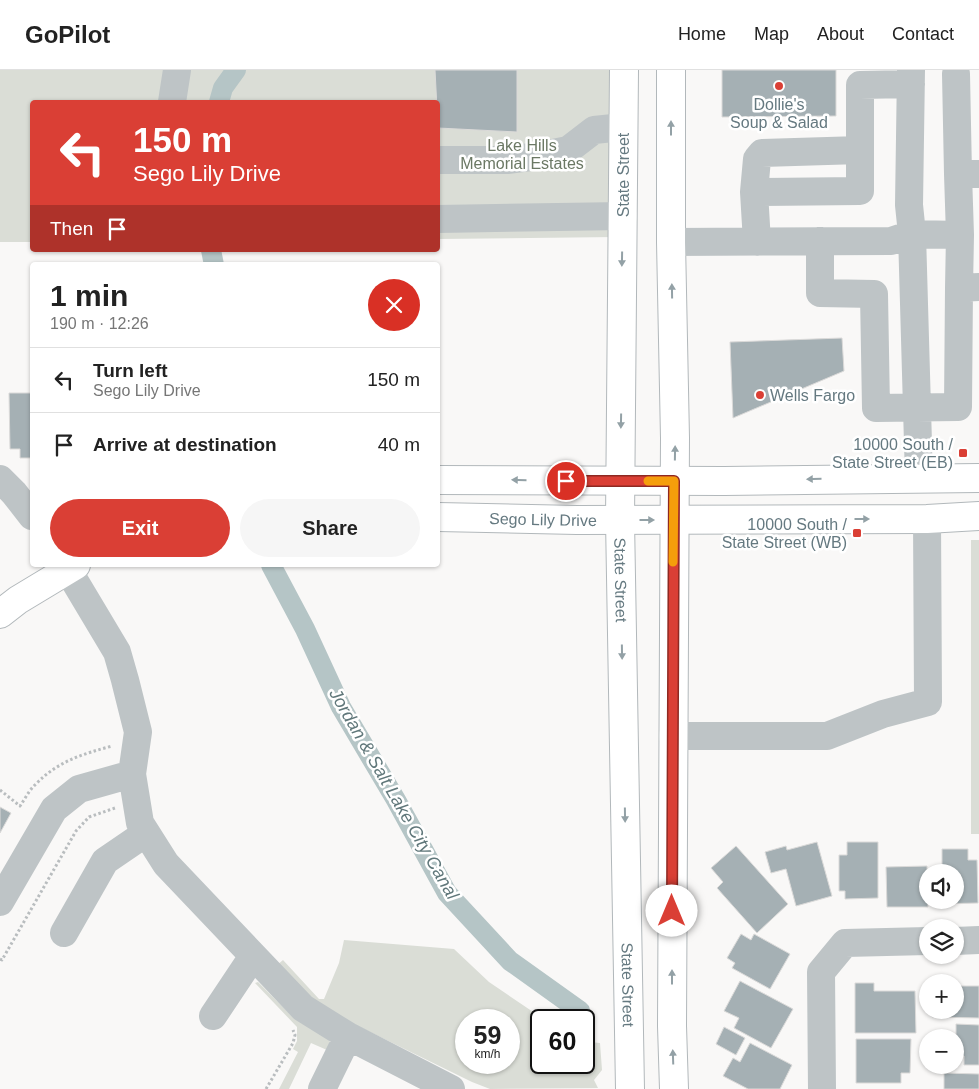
<!DOCTYPE html>
<html lang="en">
<head>
<meta charset="utf-8">
<style>
	:root { --surface:#fff; --page:#f6f6f6; --text:#222; --muted:#767676; --line:#e0e0e0; --accent:#da3f35 }
	body { margin:0; font-family:Helvetica,sans-serif; background:var(--page); color:var(--text); height:100vh; display:flex; flex-direction:column; font-size:19px; white-space:nowrap }
	* { box-sizing:border-box; margin:0 }
	p { font-size:16px; color:var(--muted) }
	.icon { flex:none; width:28px; height:28px; fill:none; stroke:currentColor; stroke-width:2; stroke-linecap:round; stroke-linejoin:round }
	.map { position:relative; flex:1; overflow:hidden }
	.panel { position:absolute; left:30px; top:192px; width:410px; height:305px; display:flex; flex-direction:column; background:var(--surface); border-radius:5px; box-shadow:0 1px 4px #0004 }
	.panel>* { flex:none }
	.hud { position:absolute; left:30px; top:30px; width:410px; height:152px; border-radius:5px; box-shadow:0 1px 4px #0004; background:#da3f35; color:#fff; overflow:hidden }
	.controls { position:absolute; left:919px; top:794px; display:grid; gap:10px }
	.controls a { display:grid; place-items:center; width:45px; height:45px; border-radius:50%; background:var(--surface); box-shadow:0 1px 4px #0004; font-size:25px }
	.speed { position:absolute; left:455px; top:939px; display:flex; gap:10px; font-size:25px; font-weight:700; text-align:center }
	.speed>* { display:grid; place-content:center; width:65px; height:65px; border-radius:50%; background:var(--surface); box-shadow:0 1px 4px #0004; line-height:1 }
	.speed small { font-size:12px; font-weight:400 }
	.speed .limit { border:2px solid #111; border-radius:8px; background:#fff; color:#111 }
	.pin { position:absolute; display:grid; place-items:center; width:42px; height:42px; color:#fff; margin:-21px; border:2px solid #fff; border-radius:50%; box-shadow:0 1px 5px #0007 }
	.me { position:absolute; width:55px; margin:-28px; rotate:0deg; stroke-linejoin:round; filter:drop-shadow(0 0 4px #0008) }
	.turn { display:flex; align-items:center; gap:18px; height:105px; padding:0 20px; font-size:22px }
	.turn .icon { width:65px; height:65px; stroke-width:2.5 }
	.turn b { display:block; font-size:35px; line-height:42px }
	.then { display:flex; align-items:center; height:48px; padding:0 20px; background:#0003; gap:10px; font-size:19px }
	.round { display:grid; place-items:center; flex:none; width:52px; height:52px; border-radius:26px; background:var(--page) }
	.headline { display:flex; align-items:center; justify-content:space-between; height:85px; padding:0 20px }
	h1 { font-size:30px; font-weight:700; line-height:38px }
	.cta { display:flex; gap:10px; margin-top:auto; padding:10px 20px }
	.cta a { flex:1; height:58px; border-radius:30px; background:var(--accent); color:#fff; font-size:20px; font-weight:700; line-height:58px; text-align:center }
	.cta a+a { background:var(--page); color:var(--text) }
	ul { padding:0; list-style:none }
	li { display:flex; align-items:center; gap:15px; height:65px; padding:0 20px; border-top:1px solid var(--line) }
	li div { flex:1 }
	li b { display:block; font-size:19px }
	li em { font-style:normal }
	header { display:flex; align-items:center; gap:30px; box-sizing:border-box; height:70px; padding:0 25px; background:var(--surface); border-bottom:1px solid var(--line) }
	header strong { font-size:24px }
	nav { display:flex; gap:28px; margin-inline-start:auto; font-size:18px }
	.map>svg:first-child { display:block }
	.green { fill:#daddd6; fill-rule:evenodd }
	.lines { fill:none; stroke-linecap:round; stroke-linejoin:round }
	.canal { stroke:#b5c5c6; stroke-width:20 }
	.building { fill:#a5b0b4; stroke:#dbdad9 }
	.major-casing { stroke:#b2b8bb; stroke-width:30 }
	.path { stroke:#b9bdbf; stroke-width:3; stroke-dasharray:2.5 2.5; stroke-linecap:butt }
	.minor { stroke:#bec4c6; stroke-width:28 }
	.major { stroke:#fff; stroke-width:28 }
	.oneway { fill:#93a1a6 }
	.route-casing { stroke:#8e2922; stroke-width:12 }
	.route { stroke:#da3f35; stroke-width:9 }
	.slow { stroke:#f59e0b; stroke-width:9 }
	.poi-dot { fill:#da3f35; stroke:#fff; stroke-width:2 }
	.labels { text-anchor:middle; stroke-width:5; stroke-linejoin:round; paint-order:stroke }
	.poi-label { font-size:16px; fill:#657980; stroke:#fff; text-anchor:end }
	.park-label { font-size:16px; fill:#6b7864; stroke:#fff }
	.street-label { font-size:16px; fill:#657980; stroke:#fff }
	.water-label { font-size:18px; font-style:italic; fill:#60777a; stroke:#fff }
</style>
</head>
<body>
<header>
<strong>GoPilot</strong>
<nav><a>Home</a><a>Map</a><a>About</a><a>Contact</a></nav>
</header>
<div class="map">
<svg width="979" height="1019" viewBox="0 0 979 1019">
	<rect width="100%" height="100%" fill="#f9f8f7"/>
	<path class="green" d="M0,0h615l1,167 -178,2v-137h-406v140h-32z
		M971,470h8v294h-8z
		M344,870l110,9 35,33 56,38h-4v42h43v-22l6,2 10,1 2,27 -8,10 4,8 -108,1 -18,-7 -151,-74 -45,-42 7,-6 36,39h5l15,-36zM466,950h43v42h-43z
		M258,912l35,35 32,19 5,5 -3,9 -16,-7 -22,46h-10l19,-37 -5,-3 4,-8v-14l-42,-44z"/>
	<g class="lines">
		<path class="canal" d="M219,32l4,-14 13,-18
			M211,180l3,15
			M271,495l34,64 36,78 55,93 51,93 63,68 70,50"/>
	</g>
	<path class="building" d="M435,0h82v62l-79,-4z
		M722,0h114v46l-114,1z
		M842,268l2,33 -111,47 -3,-76z
		M9,323h23v65h-12v-9h-10z
		M0,737l11,6 -11,20z
		M817,772l15,54 -36,10 -10,-37 -15,4 -6,-21 21,-6 1,4z
		M847,772h31v56l-33,1v-8h-6v-36h8z
		M736,776l52,58 -31,29 -40,-45 6,-6 -12,-14z
		M942,779h26v11h9l1,43 -44,1 -1,-4h22v-28h-22v-5h9z
		M927,796l1,41h-41l-1,-40z
		M741,864l10,6 3,-6 36,20 -20,35 -38,-21 3,-5 -8,-5z
		M740,911l53,28 -22,39 -37,-20 5,-10 -15,-7z
		M855,913h19v8h41l1,42h-61z
		M955,916h24v32l-47,-1v-7h23z
		M956,954l23,1v40h-15v-9h-9v-18h-6v-2h7z
		M724,957l21,11 -9,17 -20,-11z
		M856,969h55l-1,34h-9v10h-45z
		M750,973l42,22 -12,24h-32l-25,-13 10,-18 7,4z
		M944,1003l35,1v15h-35z"/>
	<g class="lines">
		<g class="major-casing">
			<g id="major">
				<path id="s1" d="M624,0l-4,450 10,569"/>
				<path d="M671,0v172l4,196 -3,588 2,63"/>
				<path d="M438,410l286,1 255,-3"/>
				<path id="s2" d="M438,447l139,3 350,-1 52,-3"/>
				<path d="M0,544l18,-14 58,-35"/>
			</g>
		</g>
		<path class="path" d="M0,720l20,16c5,-7 9,-16 16,-22 22,-23 47,-30 76,-38v1
			M0,889l2,1 74,-129 13,-14 26,-9
			M266,1019l27,-46 2,-8 -2,-5"/>
		<path class="minor" d="M911,0l-2,135 3,29 48,1 -2,-61h21
			M956,4l2,100
			M172,32l5,-32
			M438,90h69l31,-4 30,-6 26,-20 29,-3
			M754,122l3,-33 5,-6 98,-3
			M438,149l185,-3
			M960,165l-1,53 20,-1
			M820,171v52l54,1 2,114 82,-1 1,-119
			M671,172l220,-1 21,-7 7,244
			M757,172l-3,-50 106,-1v-106l51,-1
			M0,409l14,14 18,23
			M65,495l52,87 8,28 13,52 -6,42 8,49 26,41 137,144 45,28
			M673,666h154l56,-22 45,-12 -1,-183
			M0,832l54,-93 25,-20 53,-15
			M64,863l41,-72 41,-28
			M955,871l24,-1
			M213,946l40,-60
			M322,1019l26,-53 103,53
			M822,1019l-1,-117 24,-29 83,-2"/>
		<use href="#major" class="major"/>
	</g>
	<defs><path id="oneway-solid" d="M-6-.8H1V-3.2L6.5 0L1 3.2V.8H-6Z" transform="scale(1.25)"/></defs>
	<g class="oneway">
		<use href="#oneway-solid" transform="translate(671 58) rotate(-90)"/>
		<use href="#oneway-solid" transform="translate(622 189) rotate(91)"/>
		<use href="#oneway-solid" transform="translate(672 221) rotate(-91)"/>
		<use href="#oneway-solid" transform="translate(621 351) rotate(91)"/>
		<use href="#oneway-solid" transform="translate(675 383) rotate(-89)"/>
		<use href="#oneway-solid" transform="translate(814 409) rotate(179)"/>
		<use href="#oneway-solid" transform="translate(519 410) rotate(-179)"/>
		<use href="#oneway-solid" transform="translate(862 449)"/>
		<use href="#oneway-solid" transform="translate(647 450)"/>
		<use href="#oneway-solid" transform="translate(622 582) rotate(89)"/>
		<use href="#oneway-solid" transform="translate(625 745) rotate(89)"/>
		<use href="#oneway-solid" transform="translate(672 907) rotate(-90)"/>
		<use href="#oneway-solid" transform="translate(673 987) rotate(-92)"/>
	</g>
	<g class="lines">
		<g class="route-casing">
			<path id="route" d="M566,411h108l-2,430"/>
		</g>
		<use href="#route" class="route"/>
		<path class="slow" d="M648,411h26l-1,81"/>
	</g>
	<g class="poi-dot">
		<circle cx="779" cy="16" r="5"/>
		<circle cx="760" cy="325" r="5"/>
		<rect x="958" y="378" width="10" height="10" rx="2.5"/>
		<rect x="852" y="458" width="10" height="10" rx="2.5"/>
	</g>
	<g class="labels">
		<g class="poi-label">
			<text x="779" y="40" text-anchor="middle">Dollie's<tspan x="779" dy="18">Soup &amp; Salad</tspan></text>
			<text x="770" y="331" text-anchor="start">Wells Fargo</text>
			<text x="953" y="380">10000 South /<tspan x="953" dy="18">State Street (EB)</tspan></text>
			<text x="847" y="460">10000 South /<tspan x="847" dy="18">State Street (WB)</tspan></text>
		</g>
		<g class="park-label">
			<text x="522" y="81">Lake Hills<tspan x="522" dy="18">Memorial Estates</tspan></text>
		</g>
		<g class="street-label">
			<text transform="translate(623 105) rotate(-90)" y="6">State Street</text>
			<text dy="6" stroke="none"><textPath href="#s2" startOffset="105">Sego Lily Drive</textPath></text>
			<text dy="6" stroke="none"><textPath href="#s1" startOffset="510">State Street</textPath></text>
			<text dy="6" stroke="none"><textPath href="#s1" startOffset="915">State Street</textPath></text>
		</g>
		<g class="water-label">
			<text transform="translate(394 724) rotate(60)" y="6">Jordan &amp; Salt Lake City Canal</text>
		</g>
	</g>
</svg>
<div class="controls">
<a><svg class="icon" aria-label="sound" viewBox="0 0 24 24"><path d="M4 9h4l5-4v14l-5-4H4zM17 9q2 3 0 6"/></svg></a>
<a><svg class="icon" aria-label="layers" viewBox="0 0 24 24"><path d="M12 4l9 5-9 5-9-5zM3 14l9 5 9-5"/></svg></a>
<a>+</a>
<a>−</a>
</div>
<div class="speed"><div>59<small>km/h</small></div><div class="limit">60</div></div>
<div class="pin" style="left:566px;top:411px;background:#d93025"><svg class="icon" aria-label="arrive" viewBox="0 0 24 24"><path d="M6 21V4h12l-3 4 3 4H6"/></svg></div>
<svg class="me" style="left:672px;top:841px" viewBox="-20 -20 40 40"><circle r="19" fill="#fff"/><path d="M0-13L10 11 0 6-10 11z" fill="#da3f35"/></svg>
<div class="hud">
<div class="turn"><svg class="icon" aria-label="left" viewBox="0 0 24 24"><path d="M17 20v-9H6M10 6l-5 5 5 5"/></svg><div><b>150 m</b>Sego Lily Drive</div></div>
<div class="then">Then<svg class="icon" aria-label="arrive" viewBox="0 0 24 24"><path d="M6 21V4h12l-3 4 3 4H6"/></svg></div>
</div>
<section class="panel">
<div class="headline"><div><h1>1 min</h1><p>190 m · 12:26</p></div><a class="round" style="background:#d93025;color:#fff"><svg class="icon" aria-label="close" viewBox="0 0 24 24"><path d="M6 6l12 12M18 6L6 18"/></svg></a></div>
<ul>
<li><svg class="icon" aria-label="left" viewBox="0 0 24 24"><path d="M17 20v-9H6M10 6l-5 5 5 5"/></svg><div><b>Turn left</b><p>Sego Lily Drive</p></div><em>150 m</em></li>
<li><svg class="icon" aria-label="arrive" viewBox="0 0 24 24"><path d="M6 21V4h12l-3 4 3 4H6"/></svg><div><b>Arrive at destination</b></div><em>40 m</em></li>
</ul>
<div class="cta"><a>Exit</a><a>Share</a></div>
</section>
</div>
</body>
</html>
